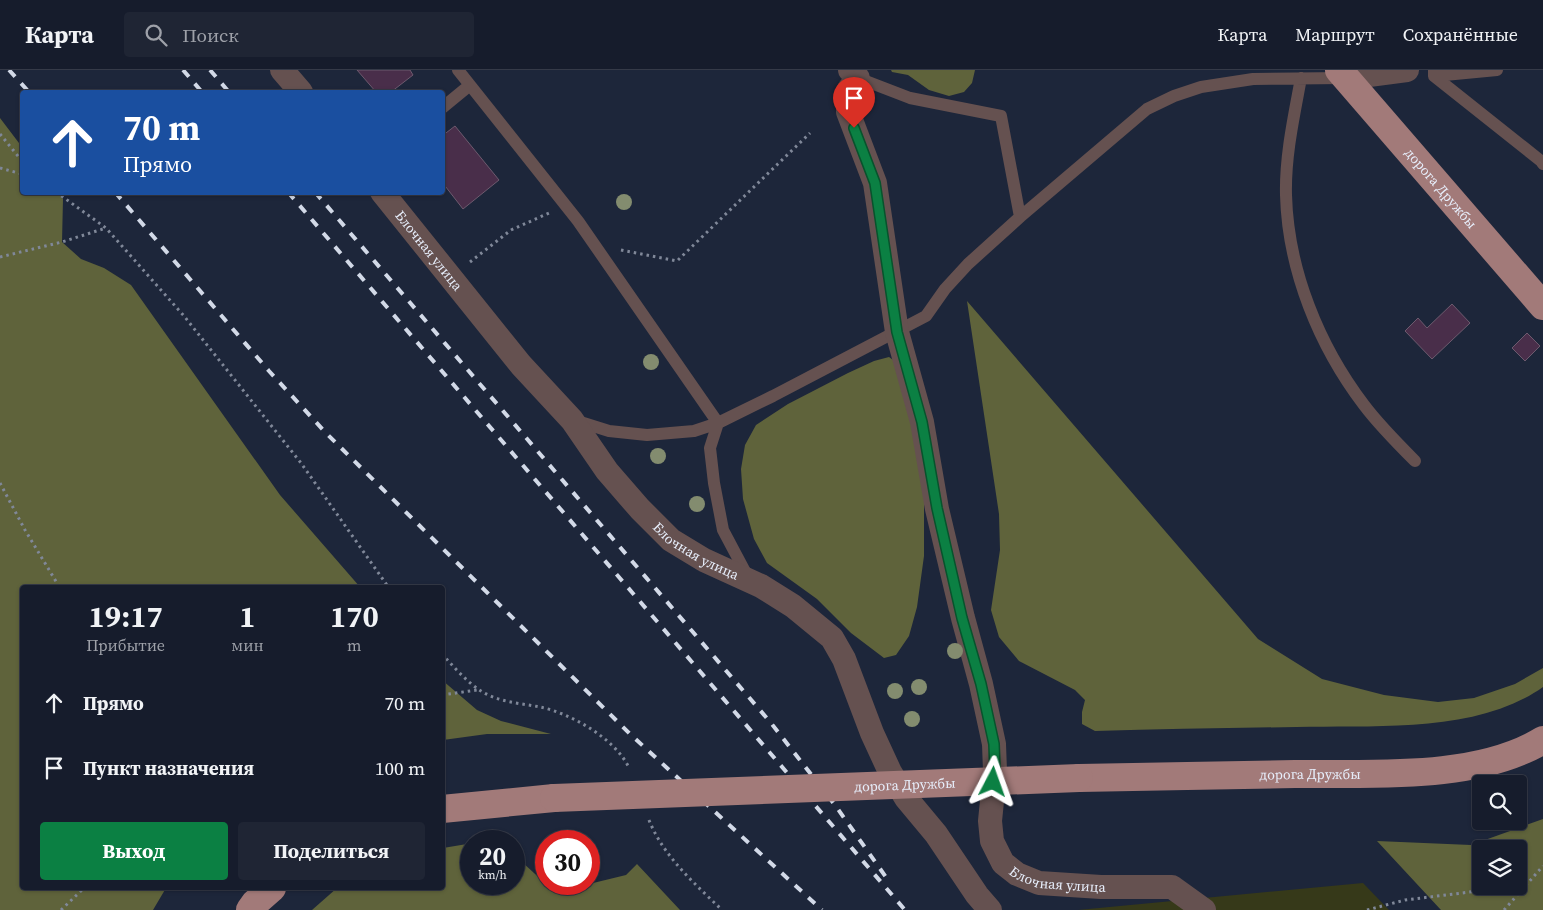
<!DOCTYPE html>
<html lang="ru">
<head>
<meta charset="utf-8">
<style>
	:root { --surface:#161c2c; --page:#1f2534; --text:#f1f3f6; --muted:#9ea1a9; --line:#353a48; --accent:#0b8043 }
	body { margin:0; font-family:"Source Serif 4",serif; background:var(--page); color:var(--text); height:100vh; display:flex; flex-direction:column; font-size:19px; white-space:nowrap }
	* { box-sizing:border-box; margin:0 }
	p { font-size:16px; color:var(--muted) }
	.icon { flex:none; width:28px; height:28px; fill:none; stroke:currentColor; stroke-width:2; stroke-linecap:round; stroke-linejoin:round }
	.map { position:relative; flex:1; overflow:hidden }
	.drawer { position:absolute; left:20px; top:515px; width:425px; height:305px; display:flex; flex-direction:column; background:var(--surface); border-radius:5px; box-shadow:0 1px 4px #0004,0 0 0 1px var(--line) }
	.drawer>* { flex:none }
	.banner { position:absolute; left:20px; top:20px; width:425px; height:105px; border-radius:5px; box-shadow:0 1px 4px #0004,0 0 0 1px var(--line); background:#1a4fa0; color:#fff; overflow:hidden }
	.fabs { position:absolute; left:1472px; top:705px; display:grid; gap:10px }
	.fabs a { display:grid; place-items:center; width:55px; height:55px; border-radius:5px; background:var(--surface); box-shadow:0 1px 4px #0004,0 0 0 1px var(--line); font-size:25px }
	.speed { position:absolute; left:460px; top:760px; display:flex; gap:10px; font-size:25px; font-weight:700; text-align:center }
	.speed>* { display:grid; place-content:center; width:65px; height:65px; border-radius:50%; background:var(--surface); box-shadow:0 1px 4px #0004,0 0 0 1px var(--line); line-height:1 }
	.speed small { font-size:12px; font-weight:400 }
	.speed .limit { border:8px solid #d22; background:#fff; color:#111 }
	.pin { position:absolute; display:grid; place-items:center; width:42px; height:42px; color:#fff; margin:-51px -21px; border-radius:50% 50% 50% 0; rotate:-45deg; box-shadow:0 0 5px #0007 }
	.pin .icon { rotate:45deg }
	.me { position:absolute; width:55px; margin:-28px; rotate:4deg; stroke-linejoin:round; filter:drop-shadow(0 0 4px #0008) }
	.turn { display:flex; align-items:center; gap:18px; height:105px; padding:0 20px; font-size:22px }
	.turn .icon { width:65px; height:65px; stroke-width:2.5 }
	.turn b { display:block; font-size:35px; line-height:42px }
	.eta { display:flex; justify-content:space-evenly; align-items:center; height:85px; text-align:center }
	.eta b { font-size:30px; font-weight:700; line-height:35px }
	.cta { display:flex; gap:10px; margin-top:auto; padding:10px 20px }
	.cta a { flex:1; height:58px; border-radius:5px; background:var(--accent); color:#fff; font-size:20px; font-weight:700; line-height:58px; text-align:center }
	.cta a+a { background:var(--page); color:var(--text) }
	ul { padding:0; list-style:none }
	li { display:flex; align-items:center; gap:15px; height:65px; padding:0 20px }
	li div { flex:1 }
	li b { display:block; font-size:19px }
	li em { font-style:normal }
	header { display:flex; align-items:center; gap:30px; box-sizing:border-box; height:70px; padding:0 25px; background:var(--surface); border-bottom:1px solid var(--line) }
	header strong { font-size:24px }
	nav { display:flex; gap:28px; margin-inline-start:auto; font-size:18px }
	.search { width:350px; height:45px; background:var(--page); display:flex; align-items:center; gap:12px; box-sizing:border-box; padding:0 18px; border-radius:5px; color:var(--muted); font-size:19px }
	.map>svg:first-child { display:block }
	.green { fill:#363919 }
	.forest { fill:#5f633b; fill-rule:evenodd }
	.building { fill:#492e4a; stroke:#6d5a6e }
	.lines { fill:none; stroke-linecap:round; stroke-linejoin:round }
	.path { stroke:#808899; stroke-width:3; stroke-dasharray:2.5 4; stroke-linecap:butt }
	.service { stroke:#655150; stroke-width:12 }
	.minor { stroke:#655150; stroke-width:24 }
	.primary { stroke:#a27a79; stroke-width:28 }
	.rail { stroke:#d2d9e7; stroke-width:4; stroke-dasharray:9 9; stroke-linecap:butt }
	.primary-bridge { stroke:#a27a79; stroke-width:28 }
	.tree { fill:#838c6f }
	.route-casing { stroke:#07532c; stroke-width:12 }
	.route { stroke:#0b8043; stroke-width:9 }
	.labels { text-anchor:middle; stroke-width:5; stroke-linejoin:round; paint-order:stroke }
	.street-label { font-size:14px; fill:#e7eefb; stroke:#0b1018 }
</style>
</head>
<body>
<header>
<strong>Карта</strong>
<div class="search"><svg class="icon" aria-label="search" viewBox="0 0 24 24"><circle cx="10" cy="10" r="6"/><path d="M15 15l6 6"/></svg>Поиск</div>
<nav><a>Карта</a><a>Маршрут</a><a>Сохранённые</a></nav>
</header>
<div class="map">
<svg width="1543" height="840" viewBox="0 0 1543 840">
	<rect width="100%" height="100%" fill="#1d263a"/>
	<path class="green" d="M1363,813l26,27h-311z"/>
	<path class="forest" d="M891,0h84l-3,13 -8,9 -15,4 -20,-6 -21,-15 -16,-3z
		M0,48l22,29v45l36,1 5,6 -1,43 19,17 23,9 27,17 149,210 80,92 -338,1v300h144l-13,22h-153z
		M967,231l291,338 64,40 62,16 54,7 36,-4 41,-14 28,-16v19c-66,47 -169,38 -247,40 -67,1 -134,2 -201,4l-13,-7v-12l3,-12 -10,-10 -56,-29 -20,-24 -8,-27 9,-60 -1,-36z
		M889,287l7,5 6,15 22,110v69l-7,51 -8,29 -13,19 -12,3 -33,-25 -34,-34 -50,-36 -13,-24 -11,-40 -2,-30 4,-24 11,-20 32,-21 60,-31 26,-12z
		M442,610l35,30 24,11 50,13h-64l-44,6z
		M1543,749v91h-102l-64,-69 94,4zM1481,779h38v37h-38z
		M467,774l4,1v39h43v-26l8,4 24,22 10,3 33,-3 37,-9 11,-11 43,46h-368l25,-22h105l1,-40z"/>
	<path class="building" d="M357,0h53l3,5 -22,17h-15z
		M455,56l44,54 -36,29 -21,-27v-46z
		M1452,234l18,19 -38,36 -27,-28 13,-13 9,10z
		M1527,263l13,13 -15,15 -13,-13z"/>
	<g class="lines">
		<path class="path" d="M0,64l22,27
			M0,98l22,6
			M56,122l50,36 78,88 117,147 88,125
			M621,180l56,11 133,-128
			M0,187l62,-15 44,-14
			M470,192l41,-32 38,-17
			M0,413l25,47 35,58
			M442,584c11,12 23,26 36,35 18,13 41,14 62,18 30,6 76,32 89,61
			M442,625l35,-5
			M649,750c14,36 46,64 73,90
			M61,840l23,-22
			M1367,840l38,-10 114,-14
			M1504,840l39,-44"/>
		<path class="service" d="M458,0l120,151 140,202 -8,25 4,35 9,47 26,49
			M1434,0v6l107,85 2,3
			M1434,6l63,-6
			M1301,8c-7,38 -16,78 -15,117 2,75 33,151 78,210 15,20 33,38 51,56
			M442,38l28,-23
			M1020,147l127,-108 27,-13 27,-9 52,-8 91,-1
			M574,350l35,11 38,4 47,-4 24,-8 55,-27 153,-80 19,-27 23,-25 52,-47 -19,-101 -91,-18 -52,-20"/>
		<g class="minor">
			<path d="M282,0l19,22"/>
			<path id="s1" d="M850,0l8,8 -9,11 -1,23 27,71 22,149 25,90 15,87 26,109 18,66 13,60 1,27 -5,50 2,20 11,22 14,11 22,9 62,4h71l32,23"/>
			<path d="M1346,8l61,-8"/>
			<path id="s2" d="M382,122l139,173 51,55 35,51 33,38 31,31 33,20 57,26 32,20 39,32 12,21 28,74 18,39 16,26 30,36 41,61 13,15"/>
		</g>
		<g class="primary">
			<path id="s3" d="M1339,0l204,236"/>
			<path id="s4" d="M1079,708c72,-1 144,-3 216,-4 76,-1 181,7 248,-34"/>
			<path d="M442,739l112,-11"/>
			<path d="M250,840l5,-7 17,-15"/>
		</g>
		<path class="rail" d="M9,0l20,22
			M183,0l19,22
			M210,0l19,22
			M115,122l154,179 56,61 305,302 192,176
			M288,122l617,718
			M315,122l456,531 64,82 53,75"/>
		<path class="primary-bridge" id="s5" d="M554,728l525,-20"/>
	</g>
	<g class="tree">
		<circle cx="624" cy="132" r="8"/>
		<circle cx="651" cy="292" r="8"/>
		<circle cx="658" cy="386" r="8"/>
		<circle cx="697" cy="434" r="8"/>
		<circle cx="955" cy="581" r="8"/>
		<circle cx="919" cy="617" r="8"/>
		<circle cx="895" cy="621" r="8"/>
		<circle cx="912" cy="649" r="8"/>
	</g>
	<g class="lines">
		<g class="route-casing">
			<path id="route" d="M854,58l21,55 22,149 25,90 15,86 25,110 19,66 13,60 1,27 -2,11"/>
		</g>
		<use href="#route" class="route"/>
	</g>
	<g class="labels">
		<g class="street-label">
			<text dy="5" stroke="none"><textPath href="#s3" startOffset="156">дорога Дружбы</textPath></text>
			<text dy="5" stroke="none"><textPath href="#s2" startOffset="75">Блочная улица</textPath></text>
			<text dy="5" stroke="none"><textPath href="#s2" startOffset="480">Блочная улица</textPath></text>
			<text dy="5" stroke="none"><textPath href="#s4" startOffset="231">дорога Дружбы</textPath></text>
			<text dy="5" stroke="none"><textPath href="#s5" startOffset="351">дорога Дружбы</textPath></text>
			<text dy="5" stroke="none"><textPath href="#s1" startOffset="880">Блочная улица</textPath></text>
		</g>
	</g>
</svg>
<div class="fabs">
<a><svg class="icon" aria-label="search" viewBox="0 0 24 24"><circle cx="10" cy="10" r="6"/><path d="M15 15l6 6"/></svg></a>
<a><svg class="icon" aria-label="layers" viewBox="0 0 24 24"><path d="M12 4l9 5-9 5-9-5zM3 14l9 5 9-5"/></svg></a>
</div>
<div class="speed"><div>20<small>km/h</small></div><div class="limit">30</div></div>
<div class="pin" style="left:854px;top:58px;background:#d93025"><svg class="icon" aria-label="arrive" viewBox="0 0 24 24"><path d="M6 21V4h12l-3 4 3 4H6"/></svg></div>
<svg class="me" style="left:993px;top:712px" viewBox="-20 -20 40 40"><path d="M0-17L14 15 0 8-14 15z" fill="#0b8043" stroke="#fff" stroke-width="4"/></svg>
<div class="banner">
<div class="turn"><svg class="icon" aria-label="ahead" viewBox="0 0 24 24"><path d="M12 20V5M6 11l6-6 6 6"/></svg><div><b>70 m</b>Прямо</div></div>
</div>
<section class="drawer">
<div class="eta">
<div><b>19:17</b><p>Прибытие</p></div>
<div><b>1</b><p>мин</p></div>
<div><b>170</b><p>m</p></div>
</div>
<ul>
<li><svg class="icon" aria-label="ahead" viewBox="0 0 24 24"><path d="M12 20V5M6 11l6-6 6 6"/></svg><div><b>Прямо</b></div><em>70 m</em></li>
<li><svg class="icon" aria-label="arrive" viewBox="0 0 24 24"><path d="M6 21V4h12l-3 4 3 4H6"/></svg><div><b>Пункт назначения</b></div><em>100 m</em></li>
</ul>
<div class="cta"><a>Выход</a><a>Поделиться</a></div>
</section>
</div>
</body>
</html>
